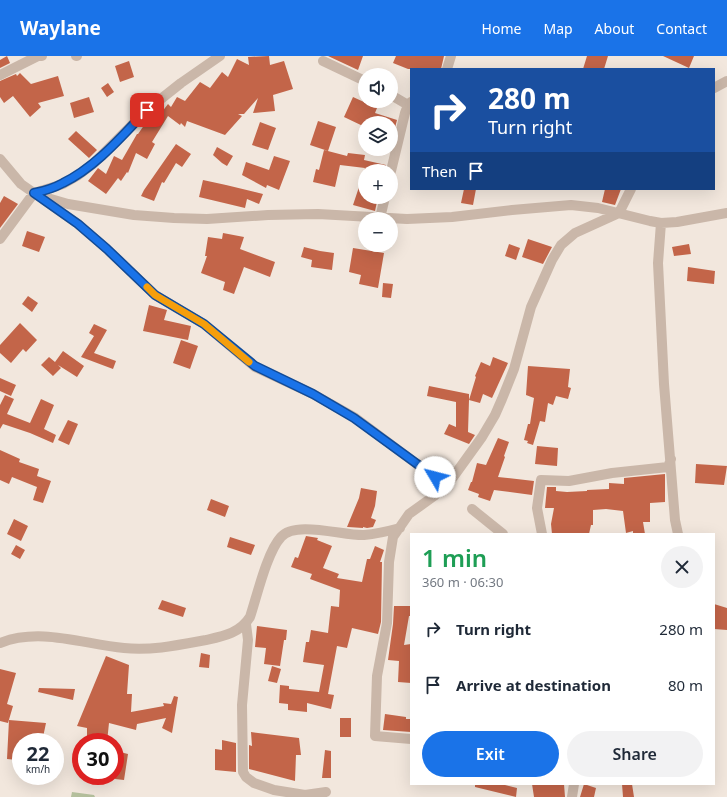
<!DOCTYPE html>
<html lang="en">
<head>
<meta charset="utf-8">
<style>
	:root { --surface:#fff; --page:#f2f2f3; --text:#1f2937; --muted:#747a83; --accent:#1a73e8 }
	body { margin:0; font-family:"Noto Sans",sans-serif; background:var(--page); color:var(--text); height:100vh; display:flex; flex-direction:column; font-size:15px; white-space:nowrap }
	* { box-sizing:border-box; margin:0 }
	p { font-size:13px; color:var(--muted) }
	.icon { flex:none; width:22px; height:22px; fill:none; stroke:currentColor; stroke-width:2; stroke-linecap:round; stroke-linejoin:round }
	.map { position:relative; flex:1; overflow:hidden }
	.sheet { position:absolute; left:410px; top:477px; width:305px; height:252px; display:flex; flex-direction:column; background:var(--surface); border-radius:0px; box-shadow:0 4px 16px #0002 }
	.sheet>* { flex:none }
	.hud { position:absolute; left:410px; top:12px; width:305px; height:122px; border-radius:0px; box-shadow:0 4px 16px #0002; background:#1a4fa0; color:#fff; overflow:hidden }
	.controls { position:absolute; left:358px; top:12px; display:grid; gap:8px }
	.controls a { display:grid; place-items:center; width:40px; height:40px; border-radius:50%; background:var(--surface); box-shadow:0 4px 16px #0002; font-size:20px }
	.speed { position:absolute; left:12px; top:677px; display:flex; gap:8px; font-size:20px; font-weight:700; text-align:center }
	.speed>* { display:grid; place-content:center; width:52px; height:52px; border-radius:50%; background:var(--surface); box-shadow:0 4px 16px #0002; line-height:1 }
	.speed small { font-size:10px; font-weight:400 }
	.speed .limit { border:6px solid #d22; background:#fff; color:#111 }
	.pin { position:absolute; display:grid; place-items:center; width:34px; height:34px; color:#fff; margin:-17px; border-radius:8px; box-shadow:0 2px 6px #0006 }
	.me { position:absolute; width:44px; margin:-22px; rotate:307deg; stroke-linejoin:round; filter:drop-shadow(0 0 3px #0008) }
	.turn { display:flex; align-items:center; gap:14px; height:84px; padding:0 12px; font-size:18px }
	.turn .icon { width:52px; height:52px; stroke-width:2.5 }
	.turn b { display:block; font-size:28px; line-height:34px }
	.then { display:flex; align-items:center; height:38px; padding:0 12px; background:#0003; gap:8px; font-size:15px }
	.round { display:grid; place-items:center; flex:none; width:42px; height:42px; border-radius:21px; background:var(--page) }
	.summary { display:flex; align-items:center; justify-content:space-between; height:68px; padding:0 12px }
	h1 { font-size:24px; font-weight:600; line-height:30px; color:#1e9e55 }
	.action { display:flex; gap:8px; margin-top:auto; padding:8px 12px }
	.action a { flex:1; height:46px; border-radius:24px; background:var(--accent); color:#fff; font-size:16px; font-weight:600; line-height:46px; text-align:center }
	.action a+a { background:var(--page); color:var(--text) }
	ul { padding:0; list-style:none }
	li { display:flex; align-items:center; gap:12px; height:56px; padding:0 12px }
	li div { flex:1 }
	li b { display:block; font-size:15px }
	li em { font-style:normal }
	header { display:flex; align-items:center; gap:24px; box-sizing:border-box; height:56px; padding:0 20px; background:var(--accent); color:#fff }
	header strong { font-size:19px }
	nav { display:flex; gap:22px; margin-inline-start:auto; font-size:14px }
	.map>svg:first-child { display:block }
	.green { fill:#b5c09d }
	.building { fill:#c36549 }
	.lines { fill:none; stroke-linecap:round; stroke-linejoin:round }
	.street { stroke:#cab7a9; stroke-width:10 }
	.route-casing { stroke:#114b97; stroke-width:10 }
	.route { stroke:#1a73e8; stroke-width:7 }
	.slow { stroke:#f59e0b; stroke-width:7 }
</style>
</head>
<body>
<header>
<strong>Waylane</strong>
<nav><a>Home</a><a>Map</a><a>About</a><a>Contact</a></nav>
</header>
<div class="map">
<svg width="727" height="741" viewBox="0 0 727 741">
	<rect width="100%" height="100%" fill="#f2e7dd"/>
	<path class="green" d="M72,736l22,3 1,2h-24z"/>
	<path class="building" d="M7,0l3,7 -10,5v-8z
		M269,0l1,9 14,-4 9,28 -20,6 2,16 -22,2 5,-15 -14,16h-6l4,2 -17,19 -38,-14 -2,6 -4,-4 -1,2 -12,-9 -16,26 3,2 -8,15 -11,-6 -8,20 -1,-1 -6,9 -3,-3 -12,16 -18,-13 10,-13 8,6 8,-18 8,4 15,-26h1l9,-13 5,4 16,-21 3,3 6,-10 8,4 15,-19 10,6 12,-16 6,5 9,-18 12,6 -1,-8z
		M328,0h35l-5,14z
		M396,0h48l-3,13h-33l-15,-6z
		M587,0h21l-4,13h-21z
		M663,0h31l-5,12z
		M129,5l5,16 -14,5 -5,-16z
		M20,17l11,11 27,-8 6,20 -26,7 3,4 -11,10 -17,-21 -9,7 -4,-6v-16l16,-7 1,2z
		M108,27l6,9 -7,5 -6,-9z
		M89,41l5,15 -20,6 -4,-15z
		M353,41l24,11 -2,5 22,7 -6,23v-20h-26v4l-21,-10z
		M318,65l18,6 -8,24 -18,-6z
		M260,66l16,6 -8,22 -16,-5z
		M76,75l21,19 -8,8 -21,-19z
		M176,88l15,10 -9,13 -6,-4 -12,20 -2,-1 -8,19 -13,-5 3,-6z
		M217,91l16,9 -6,10 -5,-3 -9,-8z
		M324,94l23,6 1,-3 17,2 -1,5 22,5 -1,6h-21l1,-3 -25,-3 -5,22 -22,-5 3,-13 3,1z
		M274,100l16,5 -11,29 -12,-5 -1,3 -24,-13 4,-13 23,8z
		M363,119h2v22h13l-3,14 -22,-6z
		M203,124l23,5 37,9 -4,10 -12,-5 -2,9 -46,-11z
		M464,133h12l-3,16 -12,-2z
		M605,133h16l-6,16 -13,-3z
		M4,140l14,8 -18,24v-25z
		M27,175l18,6 -6,15 -17,-6z
		M223,177l21,4 -4,12 35,13 -5,15 -26,-10 -10,27 -11,-4 2,-8 -24,-9 6,-17h-2l3,-19 14,2z
		M528,183l24,8 -9,17 -21,-7z
		M509,188l11,4 -4,12 -11,-4z
		M689,188l2,10 -17,2 -2,-9z
		M304,191l16,4 14,2 -2,17 -21,-3 1,-7 -11,-3z
		M353,192l31,5 -6,35 -19,-4 2,-9 -12,-3z
		M688,211l27,4 -1,13 -27,-3z
		M383,227l10,1 -2,14 -9,-1z
		M28,240l10,7 -6,9 -10,-8z
		M149,249l18,5 -3,10 27,6 -3,14 -45,-9z
		M20,267l17,17 -11,12 -3,-3 -12,14 -11,-10v-8z
		M94,268l13,6 -13,23 22,8 -3,8 -32,-12 13,-21 -5,-3z
		M181,284l17,6 -8,23 -17,-6z
		M63,295l21,15 -7,11 -19,-12 3,3 -8,8 -12,-11 8,-8 6,5z
		M493,301l15,6 -16,35 -9,-4 -3,9 -11,-3 -1,32 7,3 -6,9 -25,-10 5,-10 7,3v-25l-29,-6 2,-10 40,8v6l7,-23 -1,-1 6,-14 9,4z
		M528,310l42,3 -2,18 3,1 -3,11 -12,-3 -3,9 -5,-2 -3,19 -5,-1 -7,24 -6,-2 1,-2 -4,-1 4,-16h2l4,-26 -8,-3z
		M0,322l16,7 -5,11 -11,-5z
		M5,339l9,4 -7,15 23,9 11,-24 13,6 -10,24 12,6 -3,8 -23,-10 -27,-9 -3,5v-24z
		M68,364l10,4 -9,21 -11,-5z
		M498,382l11,4 -5,14 1,1 -7,20 36,4 -2,14 -38,-5 -4,11 -12,-4 1,-3 -11,-4 3,-8h1l5,-19 9,2z
		M537,390l21,2 -1,18 -22,-2z
		M0,394l20,9 -1,3 20,7 -2,7 14,5 -8,22 -10,-3 4,-13 -25,-10 -3,7 -9,-4z
		M696,408l31,2 -3,19 -29,-2z
		M665,418v28l-15,1v19h-7l2,12h-12v-3l-7,2 -3,-22 -17,-2 -13,1v15h-2l-2,9h-37l-1,-10 3,-16h-9l2,-21h9v4l11,1 20,-1v-1l22,-1v-6l15,1v-6z
		M361,432l16,3 -2,15 -4,12 5,2 -3,7 -6,1 -4,-1v1l-15,-1h-1l12,-29z
		M211,443l18,7 -4,11 -18,-7z
		M14,463l14,7 -7,15 -14,-7z
		M306,480l12,2 -1,2 15,6 -9,22 16,6 -2,4 25,4 5,-23h3l5,-13 9,4 -4,12h2l-1,60 -3,12 -26,-6 -5,20 -10,-2 -9,48 6,1 -3,14 -24,-6v9l-19,-2v-6l-9,-1 1,-18 9,1v3l30,3 5,-27 -21,-3 3,-20h3l2,-12 17,3 3,-27 8,1 1,-17 -30,-11 2,-5 -21,-7 4,-10 3,1z
		M230,481l25,8 -4,10 -24,-8z
		M16,489l9,5 -5,9 -9,-5z
		M162,544l24,8 -3,9 -25,-8z
		M714,548l13,4v22l-13,-1z
		M394,550h17v10h-2l-5,29 7,-1v39l-13,-1 1,-21 -11,-1 5,-36z
		M257,570l30,4 -1,10h-2l-4,26 -16,-2 2,-16 -11,-1z
		M201,597l9,2 -1,13 -10,-1z
		M106,600l23,9 -2,29h5l-1,18 33,-6 -1,-3 8,1 3,-8 4,1 -6,36 -10,-5 4,-10 -29,6 -1,6 -27,-7 -2,19h-20v-14l-10,-2z
		M272,610l9,3 -4,14 -9,-2z
		M0,613l16,4 -9,31 6,2 -5,17 -8,-2z
		M39,632l36,1 -2,11 -35,-8z
		M385,658l21,3v2h5v13l-28,-2z
		M340,662h11v19h-11z
		M9,664l37,3 -4,19h-23l-2,18 -10,-1z
		M251,676l48,6 2,17h-5l-1,26 -46,-12v-24l3,1z
		M222,684l14,3v29l-21,-2v-21l7,1z
		M325,694l6,1v27h-9z
		M120,696l8,2 -4,26 -9,-1z
		M475,728h26l16,4 -1,9 -41,-10z
		M532,728h32l1,13h-31z
		M584,728l12,4 -2,9h-14z
		M622,728h10l2,13h-11z"/>
	<g class="lines">
		<path class="street" d="M76,0h1
			M323,5l42,20
			M447,13l4,-13
			M0,19l38,-19h4
			M714,32l13,-7
			M391,39l17,10
			M0,103l21,25 13,9 10,4 24,7 66,11 40,3 33,1 61,-4 50,-1 89,5 45,-2 60,-7 59,-5 27,3 52,13 11,2 16,-1 50,-9
			M391,115l14,-58 3,-8 3,-3
			M44,144l34,24 29,25 48,46 49,29 51,43 58,27 41,23 91,68
			M380,162l5,-21
			M661,167l-3,40 6,121 11,136 3,14
			M0,183l34,-46 29,-9 14,-8 16,-12 54,-54 34,-27 39,-27
			M472,453l31,25
			M542,478l-5,-26 4,-28 28,1 43,-8 56,-6 3,-8
			M246,568l2,16 -6,65 1,67 3,5 8,6 20,7 31,5 21,-3
			M0,587c40,-16 83,1 124,5 27,3 55,-3 82,-8 18,-4 34,-7 44,-23 7,-21 17,-65 31,-80 14,-17 63,-1 83,-2 12,-1 25,-4 36,-7
			M411,683l-36,-3 2,-60 10,-53 2,-61 4,-25 16,-23 25,-18 17,-16 31,-43 13,-22 7,-16 12,-30 17,-62 21,-47 9,-15 14,-12 44,-20 12,-24
			M572,741l2,-13"/>
	</g>
	<g class="lines">
		<g class="route-casing">
			<path id="route" d="M147,54c-25,26 -51,57 -84,73 -9,5 -19,8 -29,10l44,31 29,25 48,46 49,29 51,42 58,28 41,24 81,59"/>
		</g>
		<use href="#route" class="route"/>
		<path class="slow" d="M147,231l8,8 49,29 45,38"/>
	</g>
</svg>
<div class="controls">
<a><svg class="icon" aria-label="sound" viewBox="0 0 24 24"><path d="M4 9h4l5-4v14l-5-4H4zM17 9q2 3 0 6"/></svg></a>
<a><svg class="icon" aria-label="layers" viewBox="0 0 24 24"><path d="M12 4l9 5-9 5-9-5zM3 14l9 5 9-5"/></svg></a>
<a>+</a>
<a>−</a>
</div>
<div class="speed"><div>22<small>km/h</small></div><div class="limit">30</div></div>
<div class="pin" style="left:147px;top:54px;background:#d93025"><svg class="icon" aria-label="arrive" viewBox="0 0 24 24"><path d="M6 21V4h12l-3 4 3 4H6"/></svg></div>
<svg class="me" style="left:435px;top:421px" viewBox="-20 -20 40 40"><circle r="19" fill="#fff"/><path d="M0-13L10 11 0 6-10 11z" fill="#1a73e8"/></svg>
<div class="hud">
<div class="turn"><svg class="icon" aria-label="right" viewBox="0 0 24 24"><path d="M7 20v-9h11M14 6l5 5-5 5"/></svg><div><b>280 m</b>Turn right</div></div>
<div class="then">Then<svg class="icon" aria-label="arrive" viewBox="0 0 24 24"><path d="M6 21V4h12l-3 4 3 4H6"/></svg></div>
</div>
<section class="sheet">
<div class="summary"><div><h1>1 min</h1><p>360 m · 06:30</p></div><a class="round"><svg class="icon" aria-label="close" viewBox="0 0 24 24"><path d="M6 6l12 12M18 6L6 18"/></svg></a></div>
<ul>
<li><svg class="icon" aria-label="right" viewBox="0 0 24 24"><path d="M7 20v-9h11M14 6l5 5-5 5"/></svg><div><b>Turn right</b></div><em>280 m</em></li>
<li><svg class="icon" aria-label="arrive" viewBox="0 0 24 24"><path d="M6 21V4h12l-3 4 3 4H6"/></svg><div><b>Arrive at destination</b></div><em>80 m</em></li>
</ul>
<div class="action"><a>Exit</a><a>Share</a></div>
</section>
</div>
</body>
</html>
